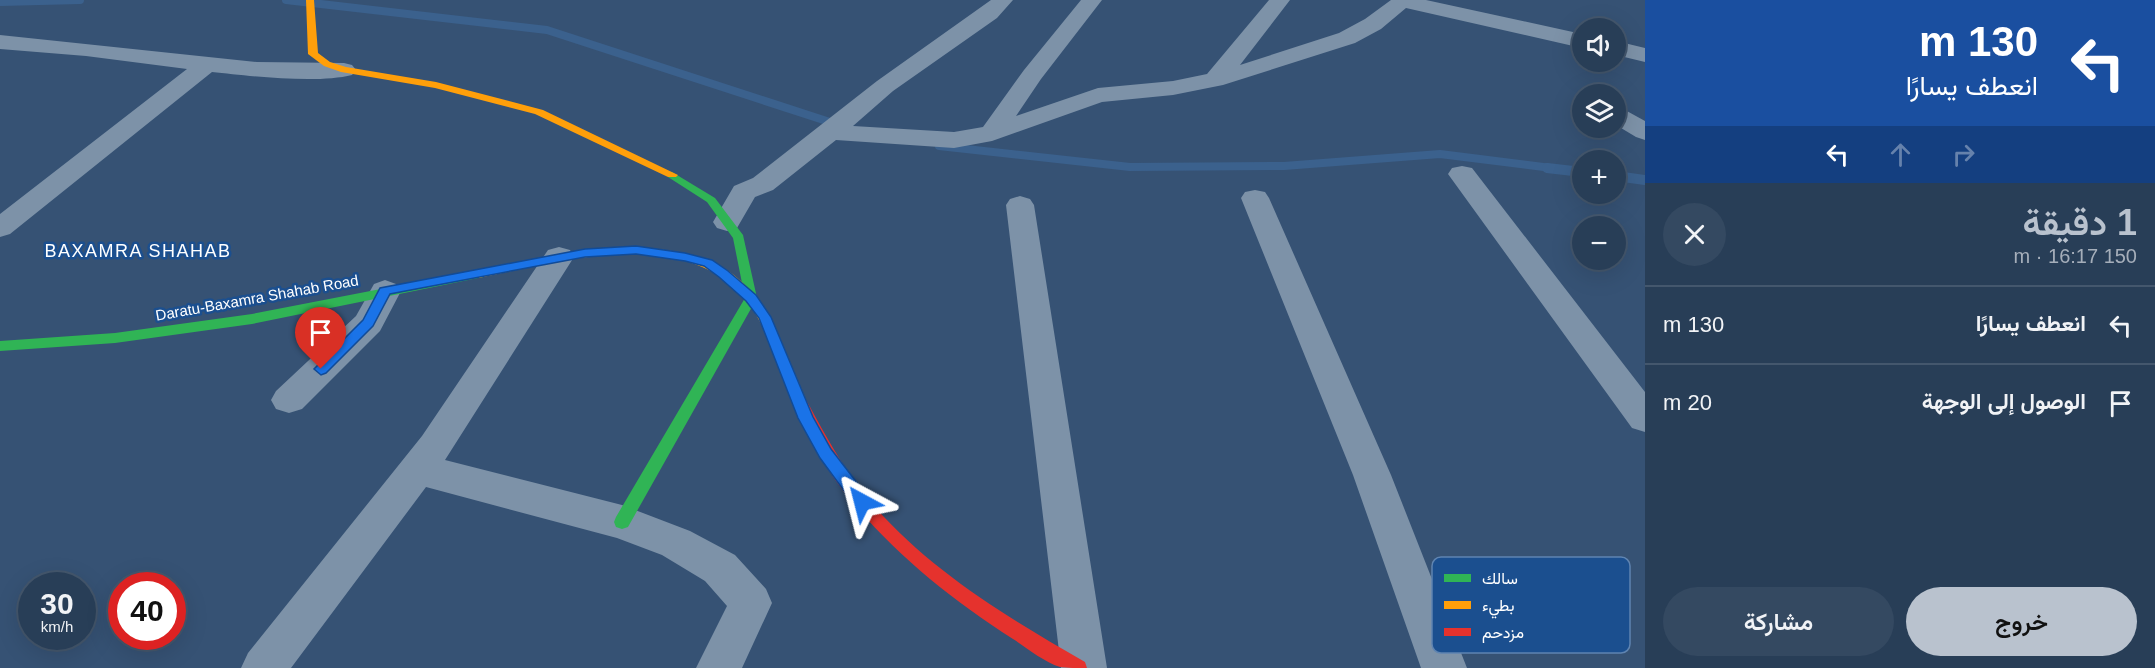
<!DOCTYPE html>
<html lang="ar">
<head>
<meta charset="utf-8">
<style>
	:root { --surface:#283e57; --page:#344961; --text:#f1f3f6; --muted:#a5aeba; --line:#44576d; --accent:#b9c2ce }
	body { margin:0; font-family:Arial,Vazirmatn,sans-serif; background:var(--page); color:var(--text); direction:rtl; height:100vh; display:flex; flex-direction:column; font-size:22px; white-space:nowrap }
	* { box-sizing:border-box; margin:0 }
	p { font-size:20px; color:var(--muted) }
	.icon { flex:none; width:33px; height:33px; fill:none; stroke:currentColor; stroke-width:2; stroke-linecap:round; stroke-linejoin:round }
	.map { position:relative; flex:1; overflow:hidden; direction:ltr }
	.side { display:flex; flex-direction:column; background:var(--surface); width:510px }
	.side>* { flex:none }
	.guide { background:#1a4fa0; color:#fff; overflow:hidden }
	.controls { position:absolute; left:1572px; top:18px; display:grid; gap:12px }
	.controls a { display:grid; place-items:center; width:54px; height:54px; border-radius:50%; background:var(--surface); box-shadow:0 6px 24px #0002,0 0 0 2px var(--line); font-size:30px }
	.speed { position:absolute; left:18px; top:572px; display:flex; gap:12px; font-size:30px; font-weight:700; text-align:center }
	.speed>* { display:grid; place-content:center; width:78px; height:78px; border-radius:50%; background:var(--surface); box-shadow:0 6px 24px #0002,0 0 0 2px var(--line); line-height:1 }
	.speed small { font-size:15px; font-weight:400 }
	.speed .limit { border:9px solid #d22; background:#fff; color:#111 }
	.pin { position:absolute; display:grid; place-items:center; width:51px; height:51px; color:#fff; margin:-62px -26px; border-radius:50% 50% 50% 0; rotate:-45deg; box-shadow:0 0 6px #0007 }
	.pin .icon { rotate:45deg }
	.me { position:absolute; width:66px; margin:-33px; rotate:322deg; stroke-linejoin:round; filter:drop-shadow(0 0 4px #0008) }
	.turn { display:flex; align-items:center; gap:21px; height:126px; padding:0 18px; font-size:27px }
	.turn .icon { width:78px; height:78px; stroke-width:2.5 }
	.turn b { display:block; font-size:42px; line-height:51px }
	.lanes { display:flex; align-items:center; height:57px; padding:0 18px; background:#0003; justify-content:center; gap:30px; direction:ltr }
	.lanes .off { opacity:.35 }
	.round { display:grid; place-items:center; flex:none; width:63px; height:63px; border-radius:32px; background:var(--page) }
	.overview { display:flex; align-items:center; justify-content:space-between; height:102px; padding:0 18px }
	h1 { font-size:36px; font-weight:600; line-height:45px; color:var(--accent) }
	.action { display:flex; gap:12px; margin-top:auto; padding:12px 18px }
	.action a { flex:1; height:69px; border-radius:36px; background:var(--accent); color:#111; font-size:24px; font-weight:600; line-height:69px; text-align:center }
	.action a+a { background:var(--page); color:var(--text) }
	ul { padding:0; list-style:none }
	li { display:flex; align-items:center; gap:18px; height:78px; padding:0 18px; border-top:2px solid var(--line) }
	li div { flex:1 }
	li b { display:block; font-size:22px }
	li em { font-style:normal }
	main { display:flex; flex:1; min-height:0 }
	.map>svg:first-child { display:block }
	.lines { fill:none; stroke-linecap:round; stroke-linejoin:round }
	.stream-far1 { stroke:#3b618d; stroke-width:8 }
	.stream { stroke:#3b618d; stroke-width:10 }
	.street { fill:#7d92a8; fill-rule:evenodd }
	.fast { fill:#30b455; fill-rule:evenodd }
	.slow { fill:#ff9f0a; fill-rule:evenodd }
	.jam { fill:#e5322d; fill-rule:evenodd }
	.route { fill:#1a73e8; stroke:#114b97; stroke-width:1.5 }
	.labels { text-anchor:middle; stroke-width:5; stroke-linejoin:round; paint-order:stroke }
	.street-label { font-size:15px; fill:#fff; stroke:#1b4f8f }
	.quarter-label { font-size:18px; letter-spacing:1.5px; fill:#fff; stroke:#1b4f8f }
	.key { fill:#1b4f8f; stroke:#5f84b1; stroke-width:1.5 }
	.key-label { font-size:16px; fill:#fff }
</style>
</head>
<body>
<main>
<section class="side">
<div class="guide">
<div class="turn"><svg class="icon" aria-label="left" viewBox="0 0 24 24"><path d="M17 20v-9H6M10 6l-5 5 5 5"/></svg><div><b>130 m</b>انعطف يسارًا</div></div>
<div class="lanes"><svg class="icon" aria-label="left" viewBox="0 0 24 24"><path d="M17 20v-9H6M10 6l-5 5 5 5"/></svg><svg class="icon off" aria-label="ahead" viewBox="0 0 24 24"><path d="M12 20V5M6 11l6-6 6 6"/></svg><svg class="icon off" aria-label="right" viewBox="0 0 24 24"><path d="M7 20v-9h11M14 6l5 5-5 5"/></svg></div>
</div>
<div class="overview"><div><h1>1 دقيقة</h1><p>150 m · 16:17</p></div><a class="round"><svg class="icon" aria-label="close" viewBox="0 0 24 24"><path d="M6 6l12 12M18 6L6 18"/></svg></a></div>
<ul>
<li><svg class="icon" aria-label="left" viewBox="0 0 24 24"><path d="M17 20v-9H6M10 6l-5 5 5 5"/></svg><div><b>انعطف يسارًا</b></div><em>130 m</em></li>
<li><svg class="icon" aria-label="arrive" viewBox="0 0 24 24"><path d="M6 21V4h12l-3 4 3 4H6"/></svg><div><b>الوصول إلى الوجهة</b></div><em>20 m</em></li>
</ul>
<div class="action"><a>خروج</a><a>مشاركة</a></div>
</section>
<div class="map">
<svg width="1645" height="668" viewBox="0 0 1645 668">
	<rect width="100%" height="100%" fill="#365274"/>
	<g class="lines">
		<path class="stream-far1" d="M286,0l261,30 292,95
			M0,2l80,-2
			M939,146l191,21 154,-1 156,-12 119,15"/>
		<path class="stream" d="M1547,168l35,4
			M1616,176l29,4"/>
		<path class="street" d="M991,0h22l-16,18 -104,73 -40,35 101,6 29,-5 41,-57 57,-70h21l-61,79 -25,37 82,-28 75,-7 34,-7 62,-74h21l-50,65 99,-32 26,-14 26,-19h35l156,34v14l-176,-40 -25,21 -26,14 -132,42 -50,10 -71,7 -110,39 -38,7 -118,-8 -63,50 -18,7 -18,31 -10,3 -10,-3 -4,-6 21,-36 19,-8 124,-97z
			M0,35l257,27 87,1 8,2 4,5 -4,5c-36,9 -102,1 -140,-3l-202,162 -10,3v-23l187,-145 -101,-13 -86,-7z
			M1616,41l29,7v14l-29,-7z
			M1616,107l9,3 20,11v19l-9,-3 -20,-12z
			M1462,166l10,2 173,224v40l-13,-4 -184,-254 4,-6z
			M1255,190l10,2 4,6 122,277 76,193h-46l-68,-193 -112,-277 4,-6z
			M1020,196l10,3 4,6 73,463h-46l-55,-463 4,-6z
			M559,247l11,3 4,7 -129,203 177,45 68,26 45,24 31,34 6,14 -30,65h-46l31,-62 -22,-25 -43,-26 -45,-17 -191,-51 -135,181h-50l7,-15 174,-217 126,-186z
			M385,280l11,4 5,7 -21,40 -78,78 -13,4 -13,-4 -5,-9 5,-9 80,-75 18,-32z"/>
		<path class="fast" d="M672,172l43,26 28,37 14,63 -129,229 -6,2 -6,-2 -2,-5 2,-5 129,-219 -12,-60 -26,-36 -39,-25v-4z
			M479,270l4,1 2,3 -2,3 -231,47 -137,19 -115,8v-10l115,-8 137,-19z"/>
		<path class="slow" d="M306,0h8l4,53 12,9 16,5 90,15 107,28 135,65 -2,2h-8l-133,-63 -100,-26 -94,-16 -17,-6 -16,-12z
			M618,247c129,1 143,45 188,153l-2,4h-10c-17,-32 -23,-70 -45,-100 -61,-81 -187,-43 -270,-26l-6,-4 6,-4 102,-20z"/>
		<path class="jam" d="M799,395l5,1c16,29 30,56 49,83 57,80 147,134 232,183l2,6c-8,0 -20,0 -27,-1 -16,-5 -33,-19 -47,-28 -64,-41 -122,-88 -169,-147 -22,-28 -37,-60 -52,-92l2,-4z"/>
	</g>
	<path class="route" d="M636,246l49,7 27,7 16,11 28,24 15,22 42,100 18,32 37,48 2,5 -2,5 -6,2 -6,-2 -36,-49 -22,-40 -39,-100 -13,-17 -27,-24 -15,-11 -19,-5 -49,-7 -51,3 -195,37 -17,32 -47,47 -5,2 -7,-6 49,-49 17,-32 205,-39z"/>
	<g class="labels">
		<g class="street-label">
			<text transform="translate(257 298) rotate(-10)" y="5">Daratu-Baxamra Shahab Road</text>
		</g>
		<g class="quarter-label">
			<text x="138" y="257">BAXAMRA SHAHAB</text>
		</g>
	</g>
	<rect x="1432" y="557" width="198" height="96" rx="9" class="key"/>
	<rect x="1444" y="574" width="27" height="8" fill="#30b455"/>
	<rect x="1444" y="601" width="27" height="8" fill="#ff9f0a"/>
	<rect x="1444" y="628" width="27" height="8" fill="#e5322d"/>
	<g class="key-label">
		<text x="1482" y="584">سالك</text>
		<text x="1482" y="611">بطيء</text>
		<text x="1482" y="638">مزدحم</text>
	</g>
</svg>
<div class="controls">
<a><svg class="icon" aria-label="sound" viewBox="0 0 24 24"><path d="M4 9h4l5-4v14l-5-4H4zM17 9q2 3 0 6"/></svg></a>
<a><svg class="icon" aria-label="layers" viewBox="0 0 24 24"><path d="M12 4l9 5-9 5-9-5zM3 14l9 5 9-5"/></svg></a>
<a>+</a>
<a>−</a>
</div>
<div class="speed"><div>30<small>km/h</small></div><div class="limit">40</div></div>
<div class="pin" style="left:321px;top:369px;background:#d93025"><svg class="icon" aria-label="arrive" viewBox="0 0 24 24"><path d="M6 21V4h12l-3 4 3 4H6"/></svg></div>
<svg class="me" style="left:862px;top:502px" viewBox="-20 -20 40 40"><path d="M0-17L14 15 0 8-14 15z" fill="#1a73e8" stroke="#fff" stroke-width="4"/></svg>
</div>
</main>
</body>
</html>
